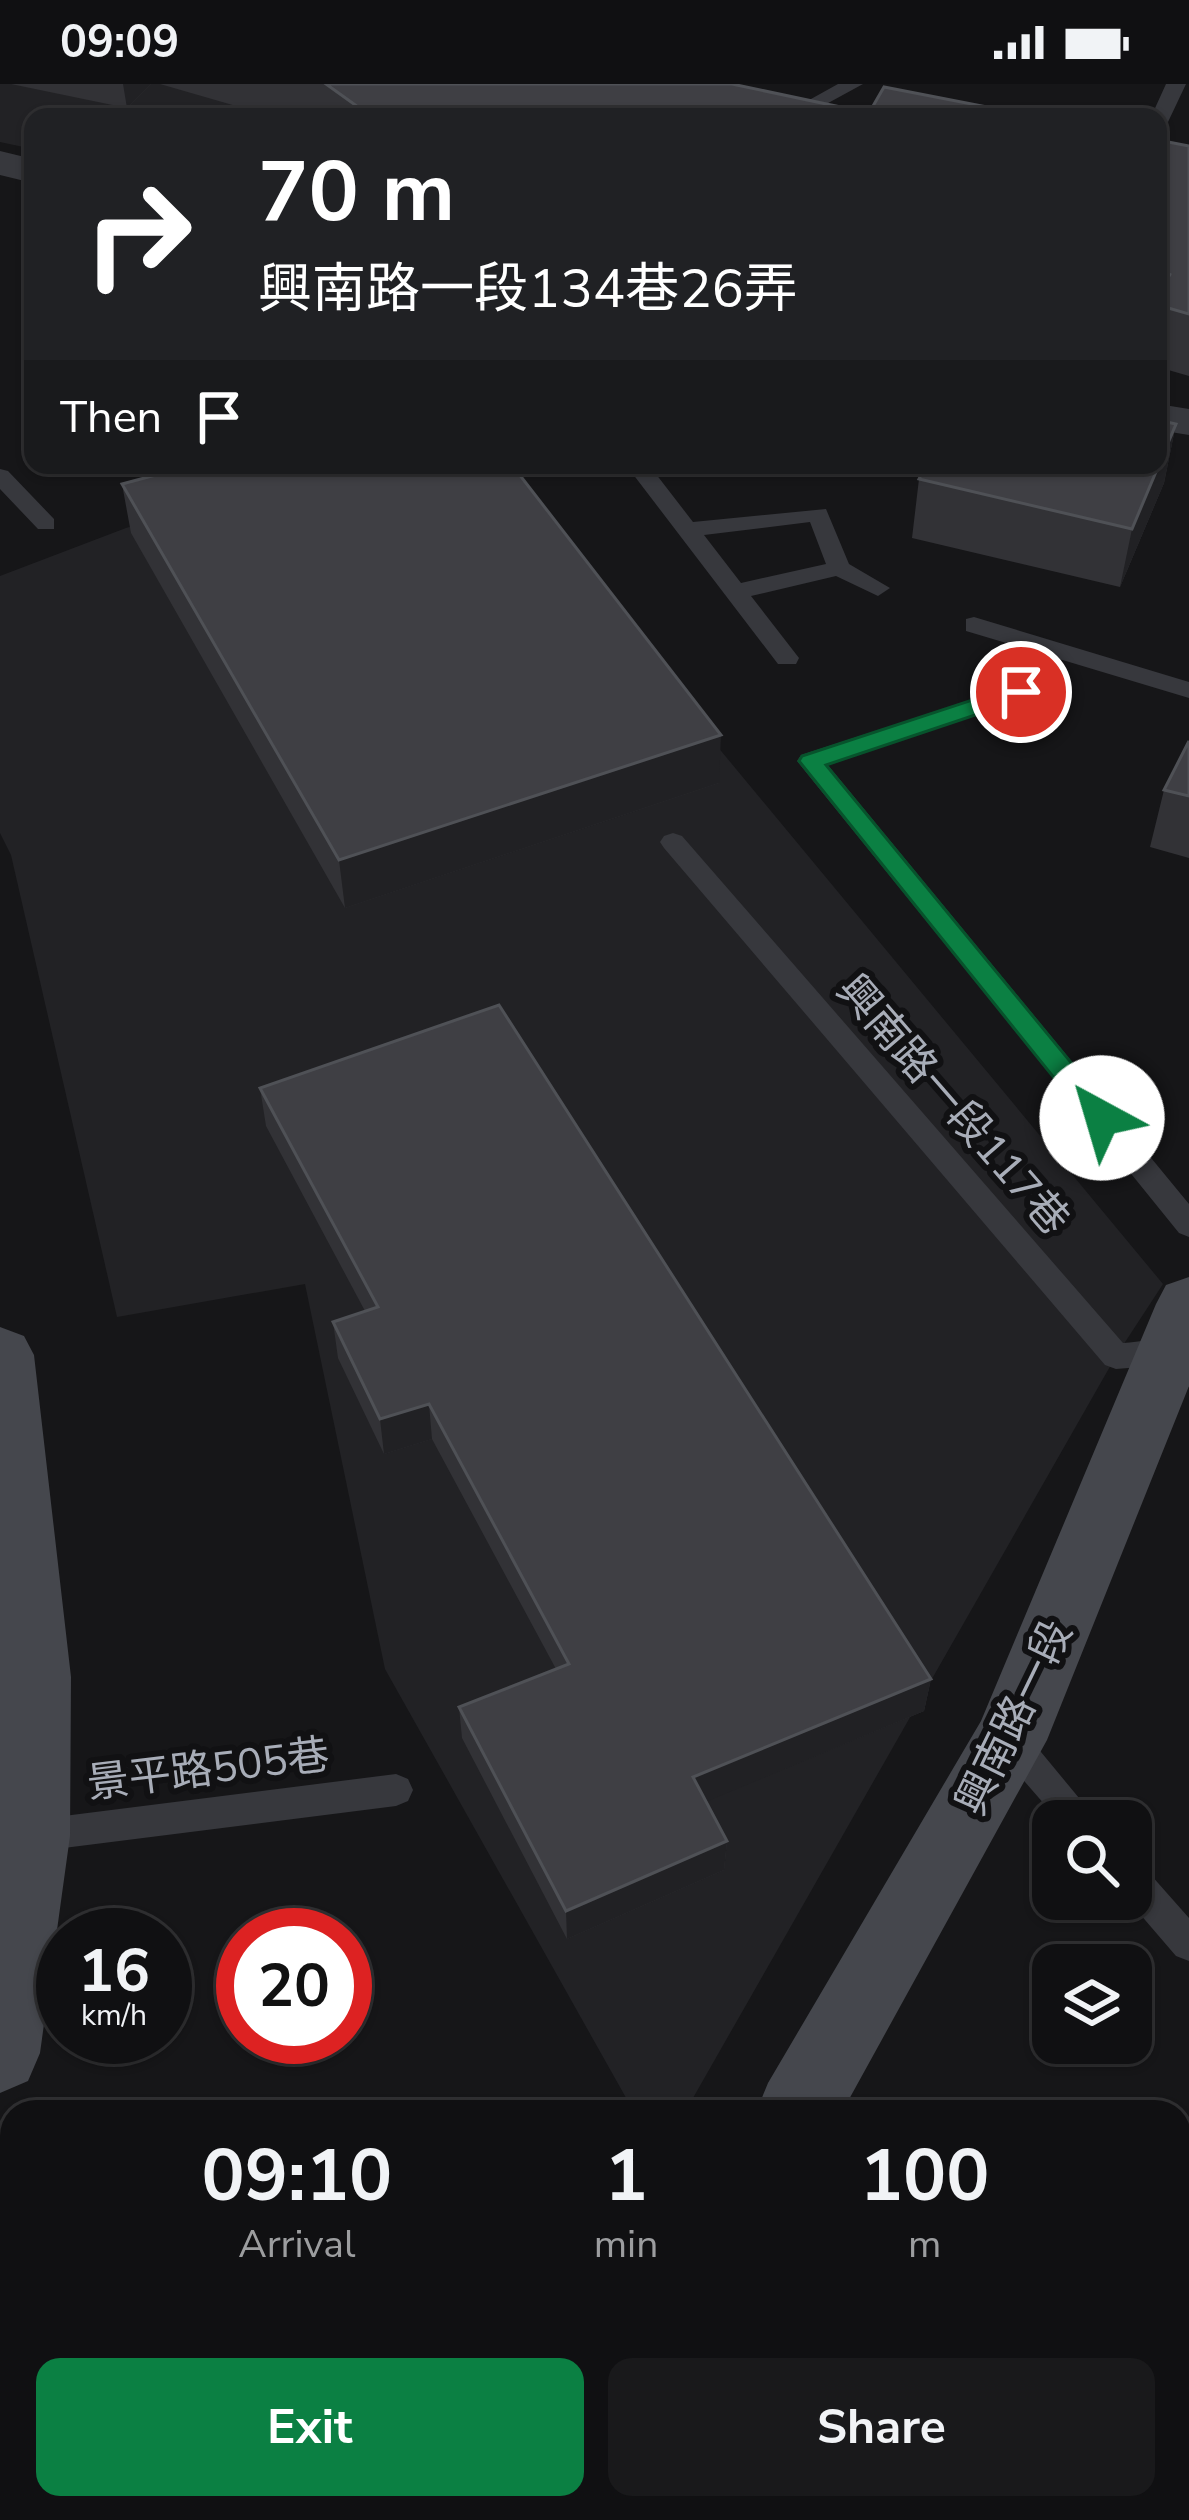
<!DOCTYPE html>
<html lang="en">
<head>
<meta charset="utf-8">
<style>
	:root { --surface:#101012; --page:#19191b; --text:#f1f3f6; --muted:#9c9d9f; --line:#303032; --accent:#0b8043 }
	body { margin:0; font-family:"Nunito Sans","Noto Sans TC",sans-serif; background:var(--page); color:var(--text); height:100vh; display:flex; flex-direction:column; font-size:45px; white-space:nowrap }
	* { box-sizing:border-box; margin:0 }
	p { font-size:39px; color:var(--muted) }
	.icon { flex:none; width:66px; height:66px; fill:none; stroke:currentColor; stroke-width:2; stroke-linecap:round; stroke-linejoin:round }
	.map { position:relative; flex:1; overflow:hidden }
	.details { position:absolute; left:0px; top:2016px; width:1191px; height:420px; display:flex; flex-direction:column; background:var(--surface); border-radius:36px 36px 0 0; box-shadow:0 3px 9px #0004,0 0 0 3px var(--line) }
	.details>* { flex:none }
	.banner { position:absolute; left:24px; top:24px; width:1143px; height:366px; border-radius:24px; box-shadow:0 3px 9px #0004,0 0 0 3px var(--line); background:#202124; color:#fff; overflow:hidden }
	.controls { position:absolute; left:1032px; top:1716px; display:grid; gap:24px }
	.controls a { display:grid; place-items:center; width:120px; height:120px; border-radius:24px; background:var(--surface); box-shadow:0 3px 9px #0004,0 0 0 3px var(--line); font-size:60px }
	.speed { position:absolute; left:36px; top:1824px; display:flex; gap:24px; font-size:60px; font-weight:700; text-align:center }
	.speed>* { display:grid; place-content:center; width:156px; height:156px; border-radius:50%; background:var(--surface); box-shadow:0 3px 9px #0004,0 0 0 3px var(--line); line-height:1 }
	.speed small { font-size:30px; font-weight:400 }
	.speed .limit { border:18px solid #d22; background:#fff; color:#111 }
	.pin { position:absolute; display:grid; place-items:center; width:102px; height:102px; color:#fff; margin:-51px; border:6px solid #fff; border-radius:50%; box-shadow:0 3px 12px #0007 }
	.me { position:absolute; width:132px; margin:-66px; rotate:321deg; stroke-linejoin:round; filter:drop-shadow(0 0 9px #0008) }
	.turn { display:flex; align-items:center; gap:42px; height:252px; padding:0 36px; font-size:54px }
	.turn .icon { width:156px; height:156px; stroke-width:2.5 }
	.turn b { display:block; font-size:84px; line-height:102px }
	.then { display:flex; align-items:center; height:114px; padding:0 36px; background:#0003; gap:24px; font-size:45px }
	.eta { display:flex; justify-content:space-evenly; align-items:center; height:204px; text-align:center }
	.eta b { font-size:72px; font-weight:700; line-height:84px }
	.primary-button { display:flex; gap:24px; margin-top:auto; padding:24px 36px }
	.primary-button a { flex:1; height:138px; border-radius:24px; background:var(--accent); color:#fff; font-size:48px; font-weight:700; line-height:138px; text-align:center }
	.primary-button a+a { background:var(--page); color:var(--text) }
	.status { display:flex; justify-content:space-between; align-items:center; height:84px; padding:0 60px; background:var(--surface); direction:ltr }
	.status svg { height:33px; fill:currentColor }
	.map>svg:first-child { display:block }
	.built { fill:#222225 }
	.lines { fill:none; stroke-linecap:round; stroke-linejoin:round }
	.lane { fill:#37383d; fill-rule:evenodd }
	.street { fill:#37383d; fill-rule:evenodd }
	.secondary { fill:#45474d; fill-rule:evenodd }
	.wall { fill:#323236 }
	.shaded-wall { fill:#212124 }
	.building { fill:#3f3f44; stroke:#4f5156; stroke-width:3 }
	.route { fill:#0b8043; stroke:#07532c; stroke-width:3 }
	.labels { text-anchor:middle; stroke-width:12; stroke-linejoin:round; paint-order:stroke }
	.street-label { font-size:42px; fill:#a8adb8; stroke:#111113 }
</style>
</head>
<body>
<div class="status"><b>09:09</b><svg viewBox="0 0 49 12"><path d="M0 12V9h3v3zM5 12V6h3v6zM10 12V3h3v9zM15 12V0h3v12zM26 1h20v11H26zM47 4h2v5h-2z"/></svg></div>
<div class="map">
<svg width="1189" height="2436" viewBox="0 0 1189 2436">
	<rect width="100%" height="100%" fill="#161618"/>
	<path class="built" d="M0,0h636l167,33h-770v32l-33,-7z
		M343,381h141l679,819 -47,72 -431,756h-51l-249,-443 -80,-385 -188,33 -106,-462 -11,-22v-257l126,-48z"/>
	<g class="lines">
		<path class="lane" d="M838,0h25l-44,24 -17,-4z
			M1166,0h20l-18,38 -10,6v-11h-7z
			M626,381h23l44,57 133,-13 23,55 41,24 -12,8 -42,-20 -85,20 48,62 -3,6h-18zM810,438l16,42 -85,19 -37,-48z
			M0,385l8,2 46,48v10h-16l-38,-40z
			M974,533l215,65v16l-223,-67v-12z
			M1021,600l9,2 3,6 -3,6 -203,66 362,440v33l-10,-4 -382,-472 4,-6z
			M673,749l9,3 441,507c52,-4 66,-17 66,44l-11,-4 -13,-18 -49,4 -11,-4 -441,-517 -4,-6 4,-6z
			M1010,1641l12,4 76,92h-39l-61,-70 -5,-11 5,-11z
			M396,1690l12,5 5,11 -5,11 -12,5 -364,46 -12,-5 -5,-11 5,-11 12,-5z
			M1131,1777l12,5 46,52v43l-13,-5 -49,-57h4z
			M1189,2169v41l-10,4v-41z
			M1179,2368l10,4v50l-10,-4z"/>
		<path class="street" d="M0,67l33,8v24l-33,-8z
			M1158,320l31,5v26l-31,-5z"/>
		<path class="secondary" d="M1189,1193v109l-142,354 -205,372h-86l12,-29 213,-362 175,-417 10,-19z
			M0,1243l24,9 10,19 37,322 -1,159 -30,217 -12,28 -28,12z
			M576,2424h90l-5,12h-90z"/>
	</g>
	<path class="wall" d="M11,0h140l-24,24z
		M160,0h572l137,29 170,4h-765z
		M1158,56l31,6v230l-31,-9z
		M1176,340l-12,59 -44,104 -208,-49 7,-59z
		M122,400l597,299 -374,125 -214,-375z
		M1189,657v117l-39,-11 14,-57z
		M260,1004l671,591 -7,32 -218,90 21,40 -3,29 -157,69 -105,-201 -3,-31 97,-38 -124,-230 -48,15 -46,-96 -5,-36 32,-11 -99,-185z"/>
	<path class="shaded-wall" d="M123,0h28l-24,24z
		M1176,340l-12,59 -44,104 12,-58z
		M721,651l-2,48 -374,125 -6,-48z
		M429,1320l3,35 -48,15 -4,-35z
		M931,1595l-7,32 -233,97 2,-31z
		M727,1757l-3,29 -157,69 -1,-28z"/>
	<path class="building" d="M326,0h406l137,29 15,-26 155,30h-667z
		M1158,56l31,6v168l-31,-9v-31l13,1 -13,-7z
		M1158,336l18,4 -44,105 -213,-50 7,-14h232z
		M193,381h319l209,270 -382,125 -217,-376z
		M1189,657v55l-25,-6z
		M499,921l432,674 -238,98 34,64 -161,70 -107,-204 110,-43 -140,-260 -49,15 -47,-97 45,-15 -118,-219z"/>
	<path class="route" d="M1021,600l11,8 -3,5 -203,68 285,346 4,7 -13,10 -10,-3 -293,-364 3,-5z"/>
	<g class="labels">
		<g class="street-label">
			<text transform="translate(954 1020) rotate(49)" y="15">興南路一段117巷</text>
			<text transform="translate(1013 1633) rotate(-64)" y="15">興南路一段</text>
			<text transform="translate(208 1684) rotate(-7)" y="15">景平路505巷</text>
		</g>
	</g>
</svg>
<div class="controls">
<a><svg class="icon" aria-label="search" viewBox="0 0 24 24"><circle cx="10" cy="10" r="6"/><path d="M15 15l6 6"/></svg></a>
<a><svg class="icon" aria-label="layers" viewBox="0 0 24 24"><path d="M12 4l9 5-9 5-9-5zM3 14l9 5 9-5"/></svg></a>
</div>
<div class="speed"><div>16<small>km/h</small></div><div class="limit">20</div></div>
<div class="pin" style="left:1021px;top:608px;background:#d93025"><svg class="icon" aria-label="arrive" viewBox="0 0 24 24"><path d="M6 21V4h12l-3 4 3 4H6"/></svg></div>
<svg class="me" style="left:1102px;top:1034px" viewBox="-20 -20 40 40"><circle r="19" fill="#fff"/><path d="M0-13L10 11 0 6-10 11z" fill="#0b8043"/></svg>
<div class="banner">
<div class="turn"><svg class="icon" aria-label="right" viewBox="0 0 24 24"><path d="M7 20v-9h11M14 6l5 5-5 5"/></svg><div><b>70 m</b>興南路一段134巷26弄</div></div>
<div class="then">Then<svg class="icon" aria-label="arrive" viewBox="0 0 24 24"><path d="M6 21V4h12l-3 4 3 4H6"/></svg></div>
</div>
<section class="details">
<div class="eta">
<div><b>09:10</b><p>Arrival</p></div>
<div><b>1</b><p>min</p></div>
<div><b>100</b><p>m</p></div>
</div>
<div class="primary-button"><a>Exit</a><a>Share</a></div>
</section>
</div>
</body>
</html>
